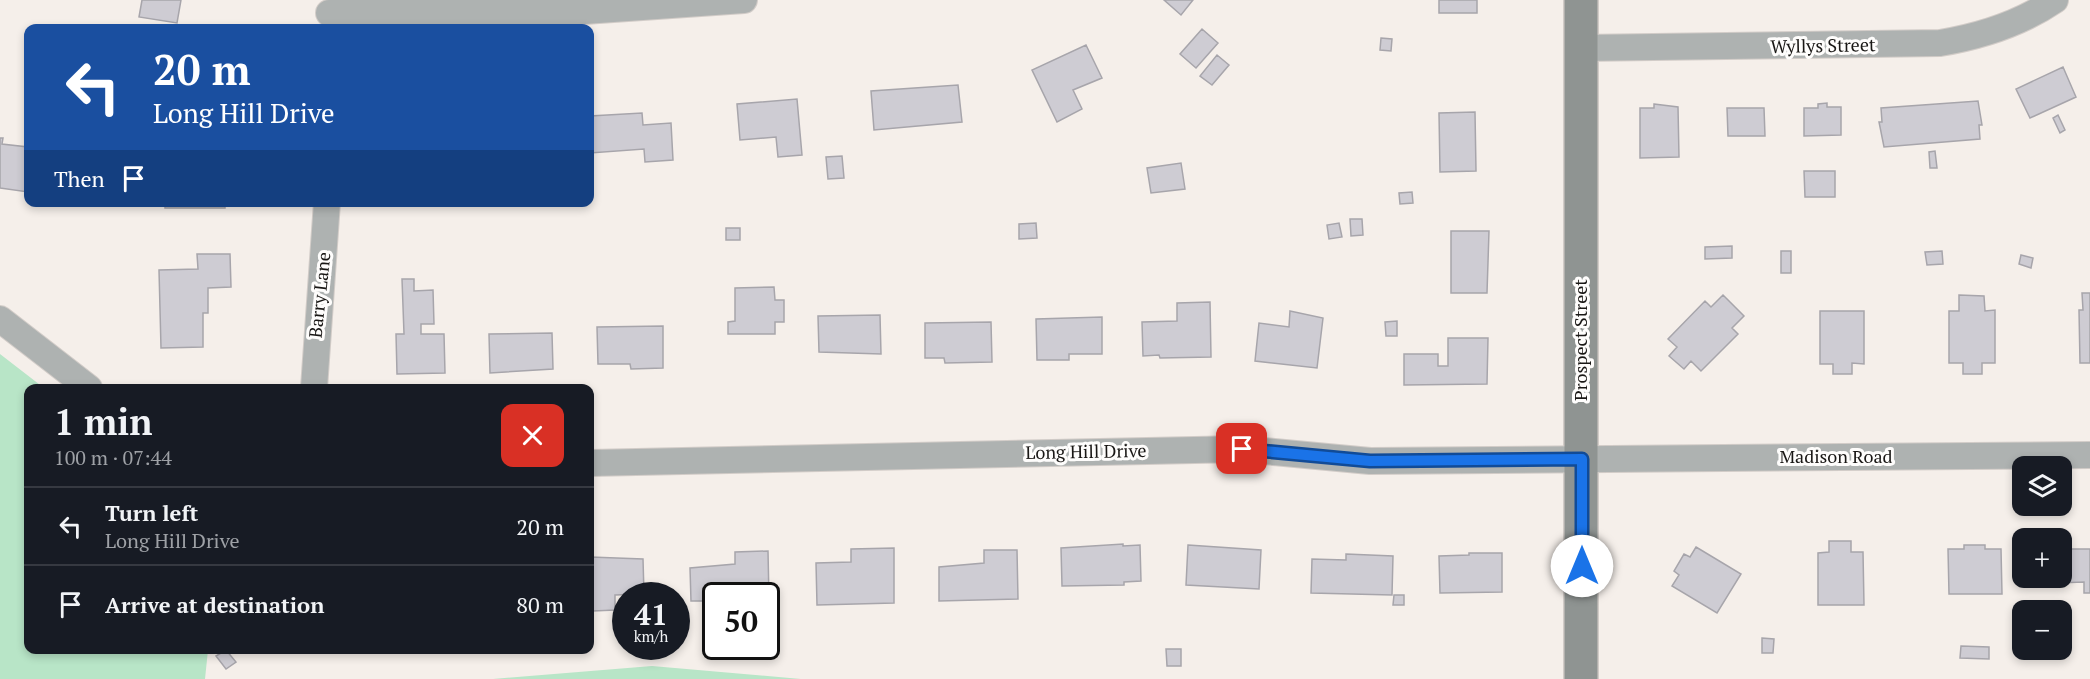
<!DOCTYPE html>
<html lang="en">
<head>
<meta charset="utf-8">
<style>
	:root { --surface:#171b24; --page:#242831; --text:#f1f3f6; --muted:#9ea1a6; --line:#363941 }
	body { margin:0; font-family:"PT Serif",serif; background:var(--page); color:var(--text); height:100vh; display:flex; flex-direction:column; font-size:22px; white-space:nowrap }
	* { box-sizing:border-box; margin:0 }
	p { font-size:20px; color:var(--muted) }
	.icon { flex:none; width:33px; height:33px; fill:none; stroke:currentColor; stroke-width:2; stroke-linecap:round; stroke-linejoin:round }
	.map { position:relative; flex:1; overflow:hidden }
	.drawer { position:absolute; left:24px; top:384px; width:570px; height:270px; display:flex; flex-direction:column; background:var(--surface); border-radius:12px; box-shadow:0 3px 9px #0003 }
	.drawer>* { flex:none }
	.banner { position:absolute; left:24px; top:24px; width:570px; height:183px; border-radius:12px; box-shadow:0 3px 9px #0003; background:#1a4fa0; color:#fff; overflow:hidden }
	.fabs { position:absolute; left:2012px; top:456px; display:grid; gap:12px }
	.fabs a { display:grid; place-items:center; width:60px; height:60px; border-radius:12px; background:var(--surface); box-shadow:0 3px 9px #0003; font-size:30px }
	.speed { position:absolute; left:612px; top:582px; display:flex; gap:12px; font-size:30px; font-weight:700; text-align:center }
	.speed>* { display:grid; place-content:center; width:78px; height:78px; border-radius:50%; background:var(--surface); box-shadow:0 3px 9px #0003; line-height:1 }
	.speed small { font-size:15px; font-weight:400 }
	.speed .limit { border:3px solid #111; border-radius:9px; background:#fff; color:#111 }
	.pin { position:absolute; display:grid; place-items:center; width:51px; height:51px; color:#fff; margin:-26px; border-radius:12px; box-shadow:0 3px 9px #0006 }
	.me { position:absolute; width:66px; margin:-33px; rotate:0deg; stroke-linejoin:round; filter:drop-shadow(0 0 4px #0008) }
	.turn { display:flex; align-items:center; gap:21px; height:126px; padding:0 30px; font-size:27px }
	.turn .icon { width:78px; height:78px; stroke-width:2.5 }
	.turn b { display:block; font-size:42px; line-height:51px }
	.then { display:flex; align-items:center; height:57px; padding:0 30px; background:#0003; gap:12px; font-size:22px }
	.round { display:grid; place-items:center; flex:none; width:63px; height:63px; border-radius:12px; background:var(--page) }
	.head { display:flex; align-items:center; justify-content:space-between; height:102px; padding:0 30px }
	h1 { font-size:36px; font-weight:600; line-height:45px }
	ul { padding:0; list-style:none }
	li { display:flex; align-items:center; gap:18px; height:78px; padding:0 30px; border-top:2px solid var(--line) }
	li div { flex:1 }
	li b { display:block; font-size:22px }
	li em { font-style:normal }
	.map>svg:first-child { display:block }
	.green { fill:#b8e5c7 }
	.building { fill:#ceccd3; stroke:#a7a5ab; stroke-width:1.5 }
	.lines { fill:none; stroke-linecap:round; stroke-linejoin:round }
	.street-casing { stroke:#d2ccc8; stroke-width:28 }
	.secondary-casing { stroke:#d2ccc8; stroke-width:36 }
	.street { stroke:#aeb2b1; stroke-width:26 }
	.secondary { stroke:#8f9492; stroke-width:33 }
	.route-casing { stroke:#114b97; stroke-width:15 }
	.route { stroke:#1a73e8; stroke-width:10 }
	.labels { text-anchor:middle; stroke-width:6; stroke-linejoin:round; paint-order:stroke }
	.street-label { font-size:18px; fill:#191715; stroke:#fefdfc }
</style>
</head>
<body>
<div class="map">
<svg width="2090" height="679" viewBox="0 0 2090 679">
	<rect width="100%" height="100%" fill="#f5efea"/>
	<path class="green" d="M0,354l44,34h-16v262h180l-3,29h-205z
		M652,666l149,13h-308z"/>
	<path class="building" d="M142,0h39l-4,23 -38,-6z
		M1164,0h29l-12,15z
		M1439,0h38v13h-38z
		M1202,29l16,14 -22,25 -16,-14z
		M1381,38l11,1 -1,12 -11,-1z
		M1086,45l16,33 -29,12 9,19 -25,13 -25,-52z
		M1217,55l12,10 -17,20 -12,-9z
		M2063,67l13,30 -46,21 -14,-29z
		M958,85l4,37 -88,8 -3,-39z
		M797,99l5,56 -24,2 -2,-20 -36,3 -3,-36z
		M1978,101l4,24h-3l1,14 -96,8 -5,-25h3l-1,-14z
		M1827,103v4h14v28l-37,1v-28h14v-4z
		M1654,104l24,3 1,50 -39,1v-50h14z
		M1727,108h37l1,28h-37z
		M1475,112l1,59 -36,1 -1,-59z
		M642,113l1,12 28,-2 2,37 -28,2 -1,-13 -54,4v-37z
		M2058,115l7,15 -5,3 -7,-15z
		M0,138h3l-1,6 26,3v45l-28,-4z
		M1935,151l2,17h-7l-1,-16z
		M842,156l2,22 -16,1 -2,-22z
		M1181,163l4,26 -34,4 -4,-25z
		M1804,171h31v26h-30z
		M1412,192l1,11 -13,1 -1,-11z
		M165,202h60v6h-60z
		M1350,219h12l1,16 -12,1z
		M1036,223l1,15 -18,1v-15z
		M1339,223l3,14 -13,2 -2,-14z
		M726,228h14v12h-14z
		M1451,231h38l-2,62h-36z
		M1732,246v12l-27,1v-12z
		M1781,251h10v22h-10z
		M1942,251l1,13 -16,1 -2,-13z
		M197,254h33l1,33 -23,1v25h-5v34l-42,1 -2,-78 39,-1z
		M2021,255l12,3 -2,10 -12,-4z
		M402,279h12v12l19,-1 1,34h-13v10h23l1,39 -48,1 -1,-40h8z
		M774,287l1,13h9v22h-9v12h-47v-12l7,-1v-33z
		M2082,293h8v70h-10l-1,-53h4z
		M1723,295l21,21 -12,12 6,6 -37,37 -10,-10 -7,8 -15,-13 8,-9 -9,-8 37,-38 6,6z
		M1959,295l25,1 1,15 10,-1v53h-13v11h-19v-11h-14v-52h10z
		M1210,302l1,55 -51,1 -1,-3 -16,1 -1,-34 35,-1v-18z
		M1290,311l33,7 -6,50 -62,-7 4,-38 30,4z
		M1820,311h44v53l-12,-1v11h-19v-10h-13z
		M880,315l1,39 -62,-2 -1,-36z
		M1102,317v37h-33v6h-32l-1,-41z
		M1397,321v15h-11l-1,-14z
		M991,322l1,40 -47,1 -1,-5h-19v-35z
		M663,326v42l-32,1 -1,-5h-32l-1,-37z
		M552,333l1,36 -63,4 -1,-39z
		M1448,338h40l-1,46 -83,1v-31h34v12h10z
		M1829,541h22v11h12l1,53h-46v-52l11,-1z
		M1123,544v2l17,-1 1,36 -17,1v3l-62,1 -1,-38z
		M1188,545l73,5 -2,39 -73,-4z
		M1964,545h21v4h16l1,45h-53l-1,-45h16z
		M1696,547l45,27 -24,39 -45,-27 7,-11 -5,-4 10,-17 6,3z
		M894,548v55l-77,2 -1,-42 35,-1v-13z
		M2061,549h29v44h-6v-11l-27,1v-5h4z
		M984,550h33l1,49 -79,2v-34l45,-4z
		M768,551l1,49 -3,-4h-50v5h-25l-1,-33 45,-4v-12z
		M1469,553h33v39l-62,1 -1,-37 30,-1z
		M1346,554l47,2 -1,39 -81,-2 1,-34 34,1z
		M590,557l53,2 1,35 -29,1v15l-22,1v-15h-3z
		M1394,595h10v10h-11z
		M1762,638l12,1 -1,14h-11z
		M1961,646l28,1v12l-29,-1z
		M1166,649h15v17h-14z
		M226,650l10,12 -10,7 -10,-13z"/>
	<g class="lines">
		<g class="street-casing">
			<path id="street" d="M329,13h226l189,-13
				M1581,48l359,-5c42,-7 80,-19 115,-43
				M0,319l89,69
				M314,388l13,-186
				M590,463l652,-14 128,12 720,-6"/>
		</g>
		<g class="secondary-casing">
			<path id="secondary" d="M1581,0v679"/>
		</g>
		<use href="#street" class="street"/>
		<use href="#secondary" class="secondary"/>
	</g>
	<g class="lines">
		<g class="route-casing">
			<path id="route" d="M1242,449l128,12 212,-2v107"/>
		</g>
		<use href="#route" class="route"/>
	</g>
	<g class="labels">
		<g class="street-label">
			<text transform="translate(1823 46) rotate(-1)" y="6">Wyllys Street</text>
			<text transform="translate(320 295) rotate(-84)" y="6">Barry Lane</text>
			<text transform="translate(1581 340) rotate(-90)" y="6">Prospect Street</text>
			<text transform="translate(1086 452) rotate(-1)" y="6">Long Hill Drive</text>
			<text x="1836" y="463">Madison Road</text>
		</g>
	</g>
</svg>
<div class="fabs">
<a><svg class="icon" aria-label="layers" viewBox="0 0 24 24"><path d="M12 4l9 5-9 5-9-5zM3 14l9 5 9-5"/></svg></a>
<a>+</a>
<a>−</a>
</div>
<div class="speed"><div>41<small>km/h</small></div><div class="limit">50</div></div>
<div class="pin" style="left:1242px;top:449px;background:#d93025"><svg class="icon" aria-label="arrive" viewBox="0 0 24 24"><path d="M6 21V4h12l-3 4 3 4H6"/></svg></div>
<svg class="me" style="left:1582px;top:566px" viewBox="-20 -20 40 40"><circle r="19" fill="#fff"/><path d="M0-13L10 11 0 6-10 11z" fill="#1a73e8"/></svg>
<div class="banner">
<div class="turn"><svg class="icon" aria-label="left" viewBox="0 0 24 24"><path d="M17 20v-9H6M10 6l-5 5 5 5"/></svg><div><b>20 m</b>Long Hill Drive</div></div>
<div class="then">Then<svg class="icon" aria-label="arrive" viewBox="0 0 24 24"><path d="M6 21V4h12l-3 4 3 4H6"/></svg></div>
</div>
<section class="drawer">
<div class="head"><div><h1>1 min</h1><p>100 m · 07:44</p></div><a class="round" style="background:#d93025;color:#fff"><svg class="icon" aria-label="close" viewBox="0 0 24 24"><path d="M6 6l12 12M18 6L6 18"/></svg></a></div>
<ul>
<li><svg class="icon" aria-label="left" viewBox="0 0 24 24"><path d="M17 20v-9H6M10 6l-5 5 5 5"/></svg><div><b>Turn left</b><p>Long Hill Drive</p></div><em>20 m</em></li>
<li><svg class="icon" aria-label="arrive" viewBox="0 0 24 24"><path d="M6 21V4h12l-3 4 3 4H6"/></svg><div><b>Arrive at destination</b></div><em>80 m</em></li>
</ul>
</section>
</div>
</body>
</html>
